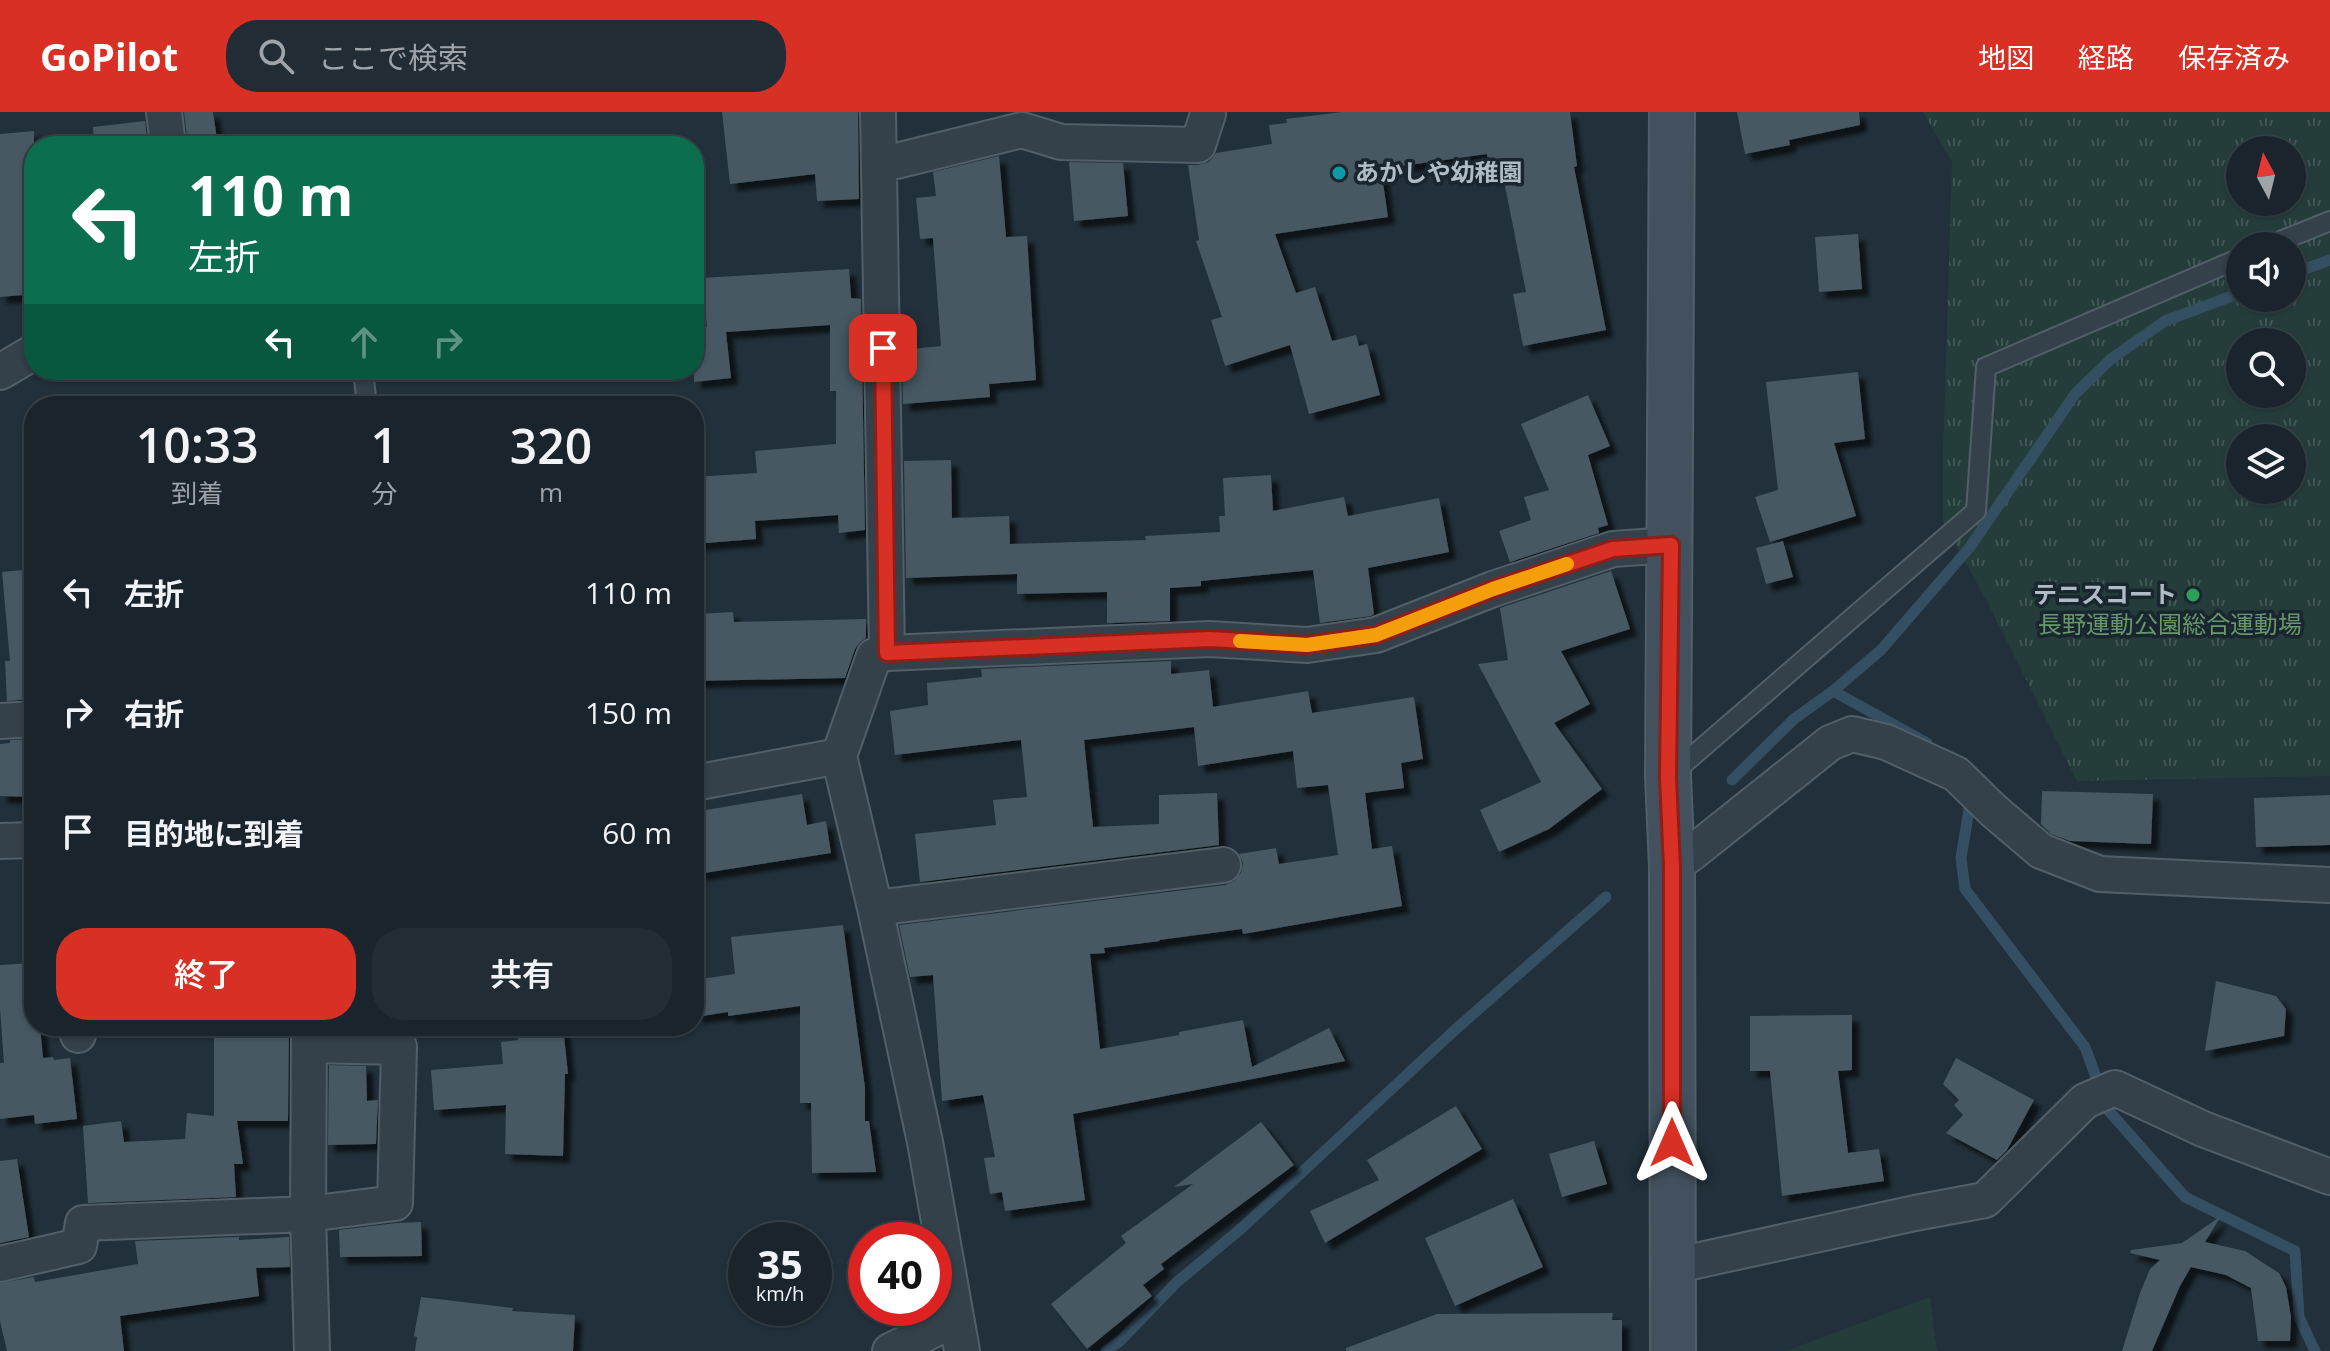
<!DOCTYPE html>
<html lang="ja">
<head>
<meta charset="utf-8">
<style>
	:root { --surface:#19242c; --page:#222c34; --text:#f1f3f6; --muted:#9fa4a9; --line:#374148; --accent:#d93025 }
	body { margin:0; font-family:"Open Sans","Noto Sans JP",sans-serif; background:var(--page); color:var(--text); height:100vh; display:flex; flex-direction:column; font-size:30px; white-space:nowrap }
	* { box-sizing:border-box; margin:0 }
	p { font-size:26px; color:var(--muted) }
	.icon { flex:none; width:44px; height:44px; fill:none; stroke:currentColor; stroke-width:2; stroke-linecap:round; stroke-linejoin:round }
	.map { position:relative; flex:1; overflow:hidden }
	.details { position:absolute; left:24px; top:284px; width:680px; height:640px; display:flex; flex-direction:column; background:var(--surface); border-radius:32px; box-shadow:0 2px 6px #0004,0 0 0 2px var(--line) }
	.details>* { flex:none }
	.top-card { position:absolute; left:24px; top:24px; width:680px; height:244px; border-radius:32px; box-shadow:0 2px 6px #0004,0 0 0 2px var(--line); background:#0b6e4f; color:#fff; overflow:hidden }
	.needle { width:52px; rotate:353deg }
	.tools { position:absolute; left:2226px; top:24px; display:grid; gap:16px }
	.tools a { display:grid; place-items:center; width:80px; height:80px; border-radius:50%; background:var(--surface); box-shadow:0 2px 6px #0004,0 0 0 2px var(--line); font-size:40px }
	.speed { position:absolute; left:728px; top:1110px; display:flex; gap:16px; font-size:40px; font-weight:700; text-align:center }
	.speed>* { display:grid; place-content:center; width:104px; height:104px; border-radius:50%; background:var(--surface); box-shadow:0 2px 6px #0004,0 0 0 2px var(--line); line-height:1 }
	.speed small { font-size:20px; font-weight:400 }
	.speed .limit { border:12px solid #d22; background:#fff; color:#111 }
	.pin { position:absolute; display:grid; place-items:center; width:68px; height:68px; color:#fff; margin:-34px; border-radius:16px; box-shadow:0 4px 12px #0006 }
	.me { position:absolute; width:88px; margin:-44px; rotate:0deg; stroke-linejoin:round; filter:drop-shadow(0 0 6px #0008) }
	.turn { display:flex; align-items:center; gap:28px; height:168px; padding:0 32px; font-size:36px }
	.turn .icon { width:104px; height:104px; stroke-width:2.5 }
	.turn b { display:block; font-size:56px; line-height:68px }
	.lanes { display:flex; align-items:center; height:76px; padding:0 32px; background:#0003; justify-content:center; gap:40px; direction:ltr }
	.lanes .off { opacity:.35 }
	.eta { display:flex; justify-content:space-evenly; align-items:center; height:136px; text-align:center }
	.eta b { font-size:48px; font-weight:600; line-height:56px }
	.action { display:flex; gap:16px; margin-top:auto; padding:16px 32px }
	.action a { flex:1; height:92px; border-radius:32px; background:var(--accent); color:#fff; font-size:32px; font-weight:600; line-height:92px; text-align:center }
	.action a+a { background:var(--page); color:var(--text) }
	ul { padding:0; list-style:none }
	li { display:flex; align-items:center; gap:24px; height:120px; padding:0 32px }
	li div { flex:1 }
	li b { display:block; font-size:30px }
	li em { font-style:normal }
	header { display:flex; align-items:center; gap:48px; box-sizing:border-box; height:112px; padding:0 40px; background:var(--accent); color:#fff }
	header strong { font-size:38px }
	nav { display:flex; gap:44px; margin-inline-start:auto; font-size:28px }
	.search { width:560px; height:72px; background:var(--page); display:flex; align-items:center; gap:20px; box-sizing:border-box; padding:0 28px; border-radius:32px; color:var(--muted); font-size:30px }
	.map>svg:first-child { display:block }
	.grass { fill:#243d3b }
	.park { fill:url(#park-tufts); fill-rule:evenodd }
	.lines { fill:none; stroke-linecap:round; stroke-linejoin:round }
	.stream { stroke:#344f62; stroke-width:11 }
	.building { fill:#475863; filter:url(#shadow) }
	.lane-casing { stroke:#525f68; stroke-width:22 }
	.street-casing { stroke:#525f68; stroke-width:38 }
	.secondary-casing { stroke:#525f68; stroke-width:48 }
	.lane { stroke:#34414a; stroke-width:18 }
	.street { stroke:#34414a; stroke-width:34 }
	.secondary { stroke:#42515d; stroke-width:44 }
	.route-casing { stroke:#8d1f18; stroke-width:20 }
	.route { stroke:#d93025; stroke-width:14 }
	.slow { stroke:#f59e0b; stroke-width:14 }
	.culture-dot { fill:#0f9aa8; stroke:#1a262f; stroke-width:3 }
	.leisure-dot { fill:#2e9e5b; stroke:#1a262f; stroke-width:3 }
	.labels { text-anchor:middle; stroke-width:7; stroke-linejoin:round; paint-order:stroke }
	.poi-label { font-size:24px; font-weight:bold; fill:#afbcc6; stroke:#1a262f; text-anchor:start }
	.park-label { font-size:24px; fill:#669869; stroke:#1a262f }
</style>
</head>
<body>
<header>
<strong>GoPilot</strong>
<div class="search"><svg class="icon" aria-label="search" viewBox="0 0 24 24"><circle cx="10" cy="10" r="6"/><path d="M15 15l6 6"/></svg>ここで検索</div>
<nav><a>地図</a><a>経路</a><a>保存済み</a></nav>
</header>
<div class="map">
<svg width="2330" height="1239" viewBox="0 0 2330 1239">
	<defs>
		<pattern id="park-tufts" width="24" height="20" patternUnits="userSpaceOnUse" patternTransform="scale(2)"><rect width="24" height="20" fill="#243d3b"/><path d="M3 7l-1-3M5 7V3M7 7l1-3M15 17l-1-3M17 17v-4M19 17l1-3" fill="none" stroke="#415756"/></pattern>
		<filter id="shadow"><feDropShadow dx="7" dy="7" stdDeviation="2" flood-color="#0009"/></filter>
	</defs>
	<rect width="100%" height="100%" fill="#21303a"/>
	<path class="grass" d="M1930,1185l7,54h-151z"/>
	<path class="park" d="M1923,0h407v664l-253,5 -86,-172 -48,-88v-67l9,-292zM2240,38h52v52h-52zM2240,134h52v52h-52zM2240,230h52v52h-52zM2240,326h52v52h-52z"/>
	<g class="lines">
		<path class="stream" d="M2292,162l38,-14
			M1833,579l94,52
			M1732,668l62,-61 39,-28 48,-41 89,-103 105,-153 36,-35 54,-38 75,-28
			M1968,685l1,13 -8,48 4,31 120,158 23,63 77,87 110,54 4,66 16,34
			M1106,1239l14,-10 57,-59 66,-55 213,-198 150,-132"/>
	</g>
	<path class="building" d="M184,0h29l5,34h-30z
		M722,0h136l1,87 -42,2 -2,-27 -85,10z
		M1342,0h228l7,54 -3,1 32,163 -83,16 -10,-52 13,-2 -23,-116 -13,2 -3,-24 -106,15 7,48 -113,17 21,59 19,-6 17,54 24,-6 3,11 8,-2 13,51 -71,19 -19,-69 -65,21 -14,-46 11,-3 -26,-76 3,-1 -11,-75h10l11,-3 7,-9 56,-9 -3,-19 18,-2 -1,-4z
		M1737,0h122l1,13 -71,15 1,5 -45,9z
		M145,9l3,25h-54l-1,-19z
		M34,19v163l-34,3v-163z
		M999,44l7,81 21,-1 9,144 -47,4 1,13 -87,7 -1,-54 39,-4 -8,-108 -13,1 -4,-41 20,-2 -3,-24z
		M1069,50l54,1 5,53 -54,5z
		M1858,122l4,55 -43,3 -4,-55z
		M849,157l2,29 10,1 4,231 -26,3 -1,-18 -83,6 1,18 -62,5v-67l63,-4 -2,-22 81,-7v-53h-6v-66l-104,7 5,46 -37,4v-53l13,-2 -5,-49z
		M1858,260l7,67 -31,4 22,73 -86,26 -15,-45 23,-7 -12,-108z
		M1588,283l22,51 -22,9 20,70 -10,3 1,5 -89,29 -11,-31 32,-11 -7,-23 25,-7 -28,-66z
		M951,348l1,58 57,-2 1,28 136,-4 -1,-4 75,-4 -1,-16h6l-2,-38 48,-3 2,36 71,-14 4,19 91,-18 10,54 -81,16 6,46 -3,2 -51,7 -7,-53 -112,11v5l-31,2v33l-63,2v-31l-90,2v-20l-111,4 -2,-117z
		M1783,429l10,36 -27,7 -10,-36z
		M34,457v130l-27,2 -2,-40h5l-8,-89z
		M1611,459l19,58 -69,22 29,53 -36,19 48,66 -53,40 -50,23 -19,-42 61,-28 -63,-118 30,-4 -8,-52z
		M733,500l1,10 132,-3v19l-6,4 -5,7 -10,29 -151,3v-50l5,-1 -1,-16z
		M1171,549v13l38,-4 4,37 95,-16 4,22 102,-16 9,62 -22,4 3,25 -39,5 7,56 20,-3 10,60 -159,28 -1,-5 -83,11 1,1 -56,7 1,5 -15,1 10,95 79,-14v-3l64,-12 9,47 77,-39 16,33 -272,53 12,86 -80,11 -3,-19 -12,2 -6,-36 11,-1 -12,-62 -41,6 -9,-126 -23,2 -11,-52 326,-40 9,-4 7,-8 2,-10 -4,-9 37,-6 3,16 59,-9 -10,-70 -31,3 -4,-37 -95,15 -4,-39 -110,13 9,87 66,-3v-29l58,-2 2,52 -299,37 -5,-48 81,-9 -3,-25 34,-3 -6,-57 -126,15 -5,-44 38,-6 -1,-22 55,-6 -1,-8z
		M34,627v20h-3l3,38 -34,-1v-52l10,-1v-3z
		M2042,679l111,3 -2,50 -81,-3 -19,-7 -10,-10z
		M802,682l5,31 19,-4 5,32 -133,21 -4,-24v-38z
		M2330,683v50l-74,2 -2,-49z
		M843,813l22,163v33h4l7,51 -64,1 -1,-70h-11v-97l-72,10v-4l-32,5 -2,-37 41,-6 -4,-37z
		M34,851v63h6l3,32 10,-1 1,3 16,-2 7,61 -42,5 -1,-9 -34,4v-56h4l-4,-55v-43z
		M2216,869l60,15 10,13 -2,27 -79,15z
		M1852,903v55l-14,1 10,82 31,-4 5,32 -102,15 -12,-125h-20v-55z
		M214,914h75l-1,95h-51l6,43h-9l2,33 -148,6 -5,-77 38,-5 3,21 61,-3 2,-26 27,3z
		M517,914h46l5,48h-3l-2,82 -58,-2 1,-49 -72,5 -3,-40 72,-6 -2,-22 17,-2z
		M1956,946l78,42 -27,50 -10,10 -51,-27 17,-18 -9,-10 5,-5 -16,-16z
		M329,953l37,1 1,35 11,-1 -2,44 -48,1z
		M1456,994l26,43 -157,94 -15,-32 69,-31 -12,-20z
		M1261,1010l33,43 -133,99 3,5 -21,16 9,11 -65,53 -36,-45 75,-61 -5,-7 72,-52 -19,3z
		M1594,1029l13,43 -45,13 -13,-43z
		M17,1047l12,78 -29,6v-82z
		M1513,1087l30,68 -88,39 -30,-68z
		M2221,1104l-16,26 40,9 34,22 7,14 5,30 -1,24h-32l-7,-53 -25,-13 -35,-8 -11,19 -28,65h-30l18,-58 10,-24 10,-9 -30,-7 1,-3 51,-7z
		M421,1110l1,34 -82,1 -1,-27 57,-7z
		M239,1125v3l50,-3 1,30 -34,1 3,28 -139,20 4,35h-117l-7,-30v-38l34,-6 1,5 103,-18 -3,-23z
		M421,1185l92,11 -1,3 63,4 -2,36h-158l2,-14 -3,-1z
		M1613,1201l-1,7h10v31h-276v-3l91,-34z"/>
	<g class="lines">
		<g class="lane-casing">
			<path id="lane" d="M2268,134l62,-25
				M363,258l4,36
				M1673,661l303,-262 10,-144 254,-109"/>
		</g>
		<g class="street-casing">
			<path id="street" d="M164,0l4,34
				M878,0l9,541
				M880,53l142,-35 39,12 137,3 10,-31
				M0,260l34,-20
				M0,609l34,-2
				M694,671l145,-27
				M0,729l34,-1
				M1672,755l20,-14 138,-110 22,-9 34,8 70,32 38,37 47,40 59,23 230,11
				M875,796l348,-43
				M78,914v9
				M309,933l90,2 -4,156 -87,11 1,-188
				M0,1152l79,-18 4,-23 225,-9 4,137
				M1673,1154l242,-53 70,-13 100,-99 30,-13 88,41 127,48
				M890,1239l65,-32
				M962,1239l-37,-209 -50,-234 -36,-152 35,-100 13,-3 323,-14 97,6 69,-10 117,-46 120,-40 58,-4"/>
		</g>
		<g class="secondary-casing">
			<path id="secondary" d="M1672,0l-4,665 4,90 1,484"/>
		</g>
		<use href="#lane" class="lane"/>
		<use href="#street" class="street"/>
		<use href="#secondary" class="secondary"/>
	</g>
	<g class="lines">
		<g class="route-casing">
			<path id="route" d="M883,236l4,305 323,-14 97,6 69,-10 117,-46 120,-40 58,-4 -3,232 4,90v276"/>
		</g>
		<use href="#route" class="route"/>
		<path class="slow" d="M1240,529l67,4 69,-10 117,-46 74,-25"/>
	</g>
	<circle class="culture-dot" cx="1339" cy="61" r="8"/>
	<circle class="leisure-dot" cx="2193" cy="483" r="8"/>
	<g class="labels">
		<g class="poi-label">
			<text x="1355" y="69">あかしや幼稚園</text>
			<text x="2177" y="491" text-anchor="end">テニスコート</text>
		</g>
		<g class="park-label">
			<text x="2170" y="521">長野運動公園総合運動場</text>
		</g>
	</g>
</svg>
<div class="tools">
<a><svg class="needle" viewBox="-14 -14 28 28"><path d="M0-13l5 13h-10z" fill="#e53935"/><path d="M0 13l5-13h-10z" fill="#9fa4a9"/></svg></a>
<a><svg class="icon" aria-label="sound" viewBox="0 0 24 24"><path d="M4 9h4l5-4v14l-5-4H4zM17 9q2 3 0 6"/></svg></a>
<a><svg class="icon" aria-label="search" viewBox="0 0 24 24"><circle cx="10" cy="10" r="6"/><path d="M15 15l6 6"/></svg></a>
<a><svg class="icon" aria-label="layers" viewBox="0 0 24 24"><path d="M12 4l9 5-9 5-9-5zM3 14l9 5 9-5"/></svg></a>
</div>
<div class="speed"><div>35<small>km/h</small></div><div class="limit">40</div></div>
<div class="pin" style="left:883px;top:236px;background:#d93025"><svg class="icon" aria-label="arrive" viewBox="0 0 24 24"><path d="M6 21V4h12l-3 4 3 4H6"/></svg></div>
<svg class="me" style="left:1672px;top:1031px" viewBox="-20 -20 40 40"><path d="M0-17L14 15 0 8-14 15z" fill="#d93025" stroke="#fff" stroke-width="4"/></svg>
<div class="top-card">
<div class="turn"><svg class="icon" aria-label="left" viewBox="0 0 24 24"><path d="M17 20v-9H6M10 6l-5 5 5 5"/></svg><div><b>110 m</b>左折</div></div>
<div class="lanes"><svg class="icon" aria-label="left" viewBox="0 0 24 24"><path d="M17 20v-9H6M10 6l-5 5 5 5"/></svg><svg class="icon off" aria-label="ahead" viewBox="0 0 24 24"><path d="M12 20V5M6 11l6-6 6 6"/></svg><svg class="icon off" aria-label="right" viewBox="0 0 24 24"><path d="M7 20v-9h11M14 6l5 5-5 5"/></svg></div>
</div>
<section class="details">
<div class="eta">
<div><b>10:33</b><p>到着</p></div>
<div><b>1</b><p>分</p></div>
<div><b>320</b><p>m</p></div>
</div>
<ul>
<li><svg class="icon" aria-label="left" viewBox="0 0 24 24"><path d="M17 20v-9H6M10 6l-5 5 5 5"/></svg><div><b>左折</b></div><em>110 m</em></li>
<li><svg class="icon" aria-label="right" viewBox="0 0 24 24"><path d="M7 20v-9h11M14 6l5 5-5 5"/></svg><div><b>右折</b></div><em>150 m</em></li>
<li><svg class="icon" aria-label="arrive" viewBox="0 0 24 24"><path d="M6 21V4h12l-3 4 3 4H6"/></svg><div><b>目的地に到着</b></div><em>60 m</em></li>
</ul>
<div class="action"><a>終了</a><a>共有</a></div>
</section>
</div>
</body>
</html>
